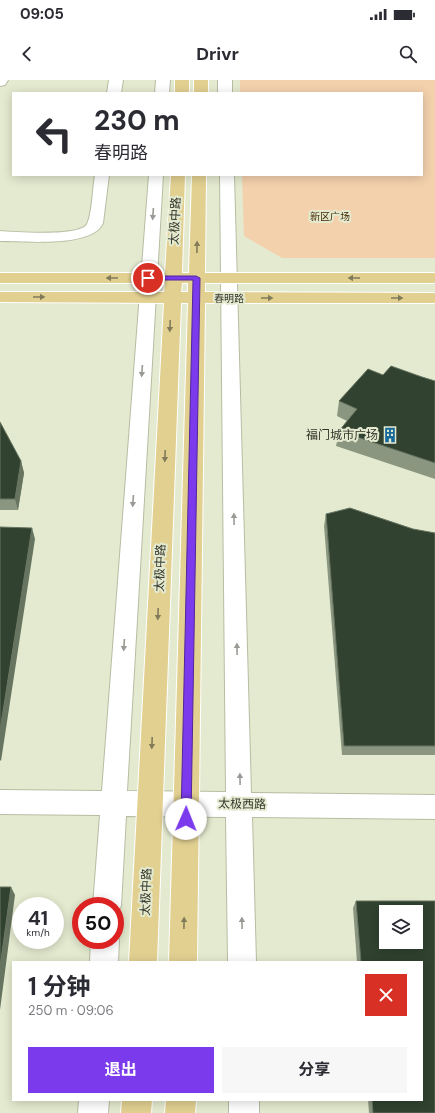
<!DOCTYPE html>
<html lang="zh">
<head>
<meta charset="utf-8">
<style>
	:root { --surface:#fff; --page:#f7f7f7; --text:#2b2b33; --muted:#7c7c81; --accent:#7c3aed }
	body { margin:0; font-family:"DM Sans","Noto Sans SC",sans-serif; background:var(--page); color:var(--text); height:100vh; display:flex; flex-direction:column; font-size:15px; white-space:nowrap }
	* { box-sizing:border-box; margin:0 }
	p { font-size:13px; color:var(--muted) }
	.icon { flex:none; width:22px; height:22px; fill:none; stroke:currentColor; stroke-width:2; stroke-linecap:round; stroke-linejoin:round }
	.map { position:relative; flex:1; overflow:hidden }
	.details { position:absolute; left:12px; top:881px; width:411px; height:140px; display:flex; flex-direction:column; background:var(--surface); border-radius:0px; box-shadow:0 2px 10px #0003 }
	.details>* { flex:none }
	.top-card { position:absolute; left:12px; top:12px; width:411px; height:84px; border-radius:0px; box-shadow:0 2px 10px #0003; background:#fff; color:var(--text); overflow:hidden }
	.tools { position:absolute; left:379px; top:825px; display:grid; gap:8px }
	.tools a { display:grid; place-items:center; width:44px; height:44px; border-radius:0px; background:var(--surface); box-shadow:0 2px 10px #0003; font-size:20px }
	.speed { position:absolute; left:12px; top:817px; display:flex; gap:8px; font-size:20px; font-weight:700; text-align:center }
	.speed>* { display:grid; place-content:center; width:52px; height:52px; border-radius:50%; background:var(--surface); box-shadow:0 2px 10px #0003; line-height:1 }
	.speed small { font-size:10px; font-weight:400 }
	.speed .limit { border:6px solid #d22; background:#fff; color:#111 }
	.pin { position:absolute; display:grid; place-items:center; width:34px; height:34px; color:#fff; margin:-17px; border:2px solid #fff; border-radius:50%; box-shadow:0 1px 4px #0007 }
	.me { position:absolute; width:44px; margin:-22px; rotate:1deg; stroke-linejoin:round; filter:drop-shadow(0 0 3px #0008) }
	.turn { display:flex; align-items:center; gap:14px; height:84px; padding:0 16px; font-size:18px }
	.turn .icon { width:52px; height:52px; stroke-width:2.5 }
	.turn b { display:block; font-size:28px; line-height:34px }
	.round { display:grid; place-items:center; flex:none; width:42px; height:42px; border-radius:0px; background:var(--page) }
	.headline { display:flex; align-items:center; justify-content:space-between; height:68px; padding:0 16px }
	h1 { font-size:24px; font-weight:700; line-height:30px }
	.action { display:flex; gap:8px; margin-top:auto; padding:8px 16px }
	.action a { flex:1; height:46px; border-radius:0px; background:var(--accent); color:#fff; font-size:16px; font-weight:700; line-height:46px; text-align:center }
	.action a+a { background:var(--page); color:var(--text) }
	.status { display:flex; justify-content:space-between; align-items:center; height:28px; padding:0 20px; background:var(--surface); direction:ltr }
	.status svg { height:11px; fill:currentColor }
	header { display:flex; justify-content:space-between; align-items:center; height:52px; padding:0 16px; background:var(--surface); font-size:18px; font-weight:700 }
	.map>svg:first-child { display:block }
	.green { fill:#f4d1ad }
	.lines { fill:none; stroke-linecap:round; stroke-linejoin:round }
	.minor-casing { stroke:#b7bda3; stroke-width:2 }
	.major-casing { stroke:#fff; stroke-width:2 }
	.minor { fill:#fff; fill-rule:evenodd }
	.major { fill:#e2d091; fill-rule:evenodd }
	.wall { fill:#8a9680; fill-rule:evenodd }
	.shaded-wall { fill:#677460 }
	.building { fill:#314230; stroke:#677460; fill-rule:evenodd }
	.oneway { fill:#999a95 }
	.oneway2 { fill:#827b59 }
	.route { fill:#7c3aed; stroke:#51269a }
	.labels { text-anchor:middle; stroke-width:4; stroke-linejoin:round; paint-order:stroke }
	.far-park-label { font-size:10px; fill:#422600; stroke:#e4eacf }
	.far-street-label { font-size:10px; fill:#33352b; stroke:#e4eacf }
	.street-label { font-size:12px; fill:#33352b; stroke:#e4eacf }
	.poi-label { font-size:12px; fill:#33352b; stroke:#e4eacf; text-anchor:end }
</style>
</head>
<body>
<div class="status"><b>09:05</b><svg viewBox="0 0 49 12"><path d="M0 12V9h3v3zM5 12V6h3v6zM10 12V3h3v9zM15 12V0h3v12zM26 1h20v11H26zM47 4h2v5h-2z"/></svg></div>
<header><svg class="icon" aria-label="back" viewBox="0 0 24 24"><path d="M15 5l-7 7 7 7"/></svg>Drivr<svg class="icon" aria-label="search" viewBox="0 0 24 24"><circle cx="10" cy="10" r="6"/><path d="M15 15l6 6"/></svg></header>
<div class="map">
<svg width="435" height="1033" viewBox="0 0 435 1033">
	<rect width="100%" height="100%" fill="#e4eacf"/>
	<path class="green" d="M240,0h195v178h-153l-38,-22 -2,-61h180v-82h-182z"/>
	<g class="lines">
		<g class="minor-casing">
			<path id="minor" d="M0,0h8l-3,5 -5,1z
				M109,0h14l-2,13h-14z
				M156,0h14l-1,13h-14z
				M218,0h14v13h-14z
				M95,95h14l-6,48c-10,25 -80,18 -103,18v-10c15,1 80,6 87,-7 5,-9 6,-38 8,-49z
				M149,95h14l-36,616 99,1 -6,-617h14l17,618 184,2v24l-183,-2 4,145h-28l-2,-145 -100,-1 -5,90 -6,10v-10h-22l7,-91 -100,-1v-24l102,1z
				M115,851l4,9 -1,22h-28l1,-22h24z
				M79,1020h30l-1,13h-30z
				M229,1020h30v13h-30z"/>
		</g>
		<g class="major-casing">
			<path id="major" d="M175,0h14v13h-14z
				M194,0h14v13h-14z
				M171,95h14l-3,98h7l3,-98h14l-1,98h230v10h-230v9l230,1v10h-230l-8,659h-28l19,-659h-7l-24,659h-28l35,-659 -164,-1v-10h164l1,-9h-165v-10h165zM182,203h6v9h-7z
				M122,1020h30l-1,13h-30z
				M166,1020h30l-1,13h-30z"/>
		</g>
		<use href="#minor" class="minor"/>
		<use href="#major" class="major"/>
	</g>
	<path class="wall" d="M383,295l39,2 13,4v98l-99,-33 3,-15 8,-10 -10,-5 2,-15z
		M0,342l21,39 3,12 -6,37h-18z
		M326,434l109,19v222h-93l-18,-229z
		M356,821h79v212h-66l-1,-13h54v-138h-65l-4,-54zM386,832h30v30h-30z"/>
	<path class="shaded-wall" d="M21,381l3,12 -6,37 -3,-11z
		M32,448l3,11 -34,222 -1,-1v-30z
		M11,807l4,8 -15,115v-43z"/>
	<path class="building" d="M391,286l31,11 13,4v82l-96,-32 18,-22 -18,-8 29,-32 15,6z
		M0,342l21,39 -6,38h-15z
		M350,428l63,21 22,4v213h-91l-18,-232z
		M0,447l32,1 -32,202z
		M0,807h11l-11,80z
		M356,821h79v212h-62l-1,-13h50v-138h-61zM386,832h30v30h-30z"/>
	<defs><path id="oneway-solid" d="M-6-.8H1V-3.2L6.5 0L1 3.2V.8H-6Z"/></defs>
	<g class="oneway">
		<use href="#oneway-solid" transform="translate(153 134) rotate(94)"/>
		<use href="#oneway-solid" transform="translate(142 291) rotate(94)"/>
		<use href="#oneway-solid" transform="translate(133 421) rotate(94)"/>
		<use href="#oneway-solid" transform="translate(234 439) rotate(-91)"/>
		<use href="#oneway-solid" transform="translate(124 565) rotate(94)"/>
		<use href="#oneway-solid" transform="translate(237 569) rotate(-91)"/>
		<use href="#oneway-solid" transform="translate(240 699) rotate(-91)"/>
		<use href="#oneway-solid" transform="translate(242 843) rotate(-91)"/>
	</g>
	<g class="oneway2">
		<use href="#oneway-solid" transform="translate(197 167) rotate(-89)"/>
		<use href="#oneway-solid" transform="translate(112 198) rotate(180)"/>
		<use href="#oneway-solid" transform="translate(354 198) rotate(180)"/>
		<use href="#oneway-solid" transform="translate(39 217)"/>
		<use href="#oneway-solid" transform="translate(267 218)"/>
		<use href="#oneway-solid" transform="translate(397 218)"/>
		<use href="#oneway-solid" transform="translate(170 246) rotate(92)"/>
		<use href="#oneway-solid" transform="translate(165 376) rotate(92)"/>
		<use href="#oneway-solid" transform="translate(158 534) rotate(92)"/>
		<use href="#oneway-solid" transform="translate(152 663) rotate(92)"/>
		<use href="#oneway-solid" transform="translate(184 843) rotate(-89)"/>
	</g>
	<path class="route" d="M146,196h50l4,2 -9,541 -1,4 -4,1 -4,-1 -1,-4 12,-539h-45l-3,-2z"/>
	<defs>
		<g id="building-bare" transform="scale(1.2)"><path d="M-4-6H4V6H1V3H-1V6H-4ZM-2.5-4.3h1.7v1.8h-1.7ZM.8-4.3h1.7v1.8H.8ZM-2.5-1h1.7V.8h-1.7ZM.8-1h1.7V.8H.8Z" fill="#16699a" stroke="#e4eacf" stroke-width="2.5" paint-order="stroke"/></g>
	</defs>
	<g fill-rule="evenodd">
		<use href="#building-bare" x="390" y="355"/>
	</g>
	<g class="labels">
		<g class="far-park-label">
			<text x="330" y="140">新区广场</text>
		</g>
		<g class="far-street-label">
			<text x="229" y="222">春明路</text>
		</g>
		<g class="street-label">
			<text transform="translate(175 141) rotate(-87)" y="4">太极中路</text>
			<text transform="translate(160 488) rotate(-88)" y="4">太极中路</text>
			<text transform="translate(242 724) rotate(1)" y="4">太极西路</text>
			<text transform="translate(146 812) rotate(-88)" y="4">太极中路</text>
		</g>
		<g class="poi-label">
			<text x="378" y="359">福门城市广场</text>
		</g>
	</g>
</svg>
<div class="tools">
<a><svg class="icon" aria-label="layers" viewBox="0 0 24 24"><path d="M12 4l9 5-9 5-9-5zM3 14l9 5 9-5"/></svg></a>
</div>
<div class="speed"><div>41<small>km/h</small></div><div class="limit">50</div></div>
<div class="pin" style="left:148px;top:198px;background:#d93025"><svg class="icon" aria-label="arrive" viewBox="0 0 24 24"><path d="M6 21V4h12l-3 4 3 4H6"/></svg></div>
<svg class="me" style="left:186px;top:739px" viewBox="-20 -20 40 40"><circle r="19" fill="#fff"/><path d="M0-13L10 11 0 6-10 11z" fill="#7c3aed"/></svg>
<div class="top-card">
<div class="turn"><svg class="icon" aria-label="left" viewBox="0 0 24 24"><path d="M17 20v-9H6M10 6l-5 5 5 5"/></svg><div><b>230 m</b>春明路</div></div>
</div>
<section class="details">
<div class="headline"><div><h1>1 分钟</h1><p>250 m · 09:06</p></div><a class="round" style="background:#d93025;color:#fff"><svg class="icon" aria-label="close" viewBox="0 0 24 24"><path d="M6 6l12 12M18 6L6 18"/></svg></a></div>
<div class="action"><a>退出</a><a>分享</a></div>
</section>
</div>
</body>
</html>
